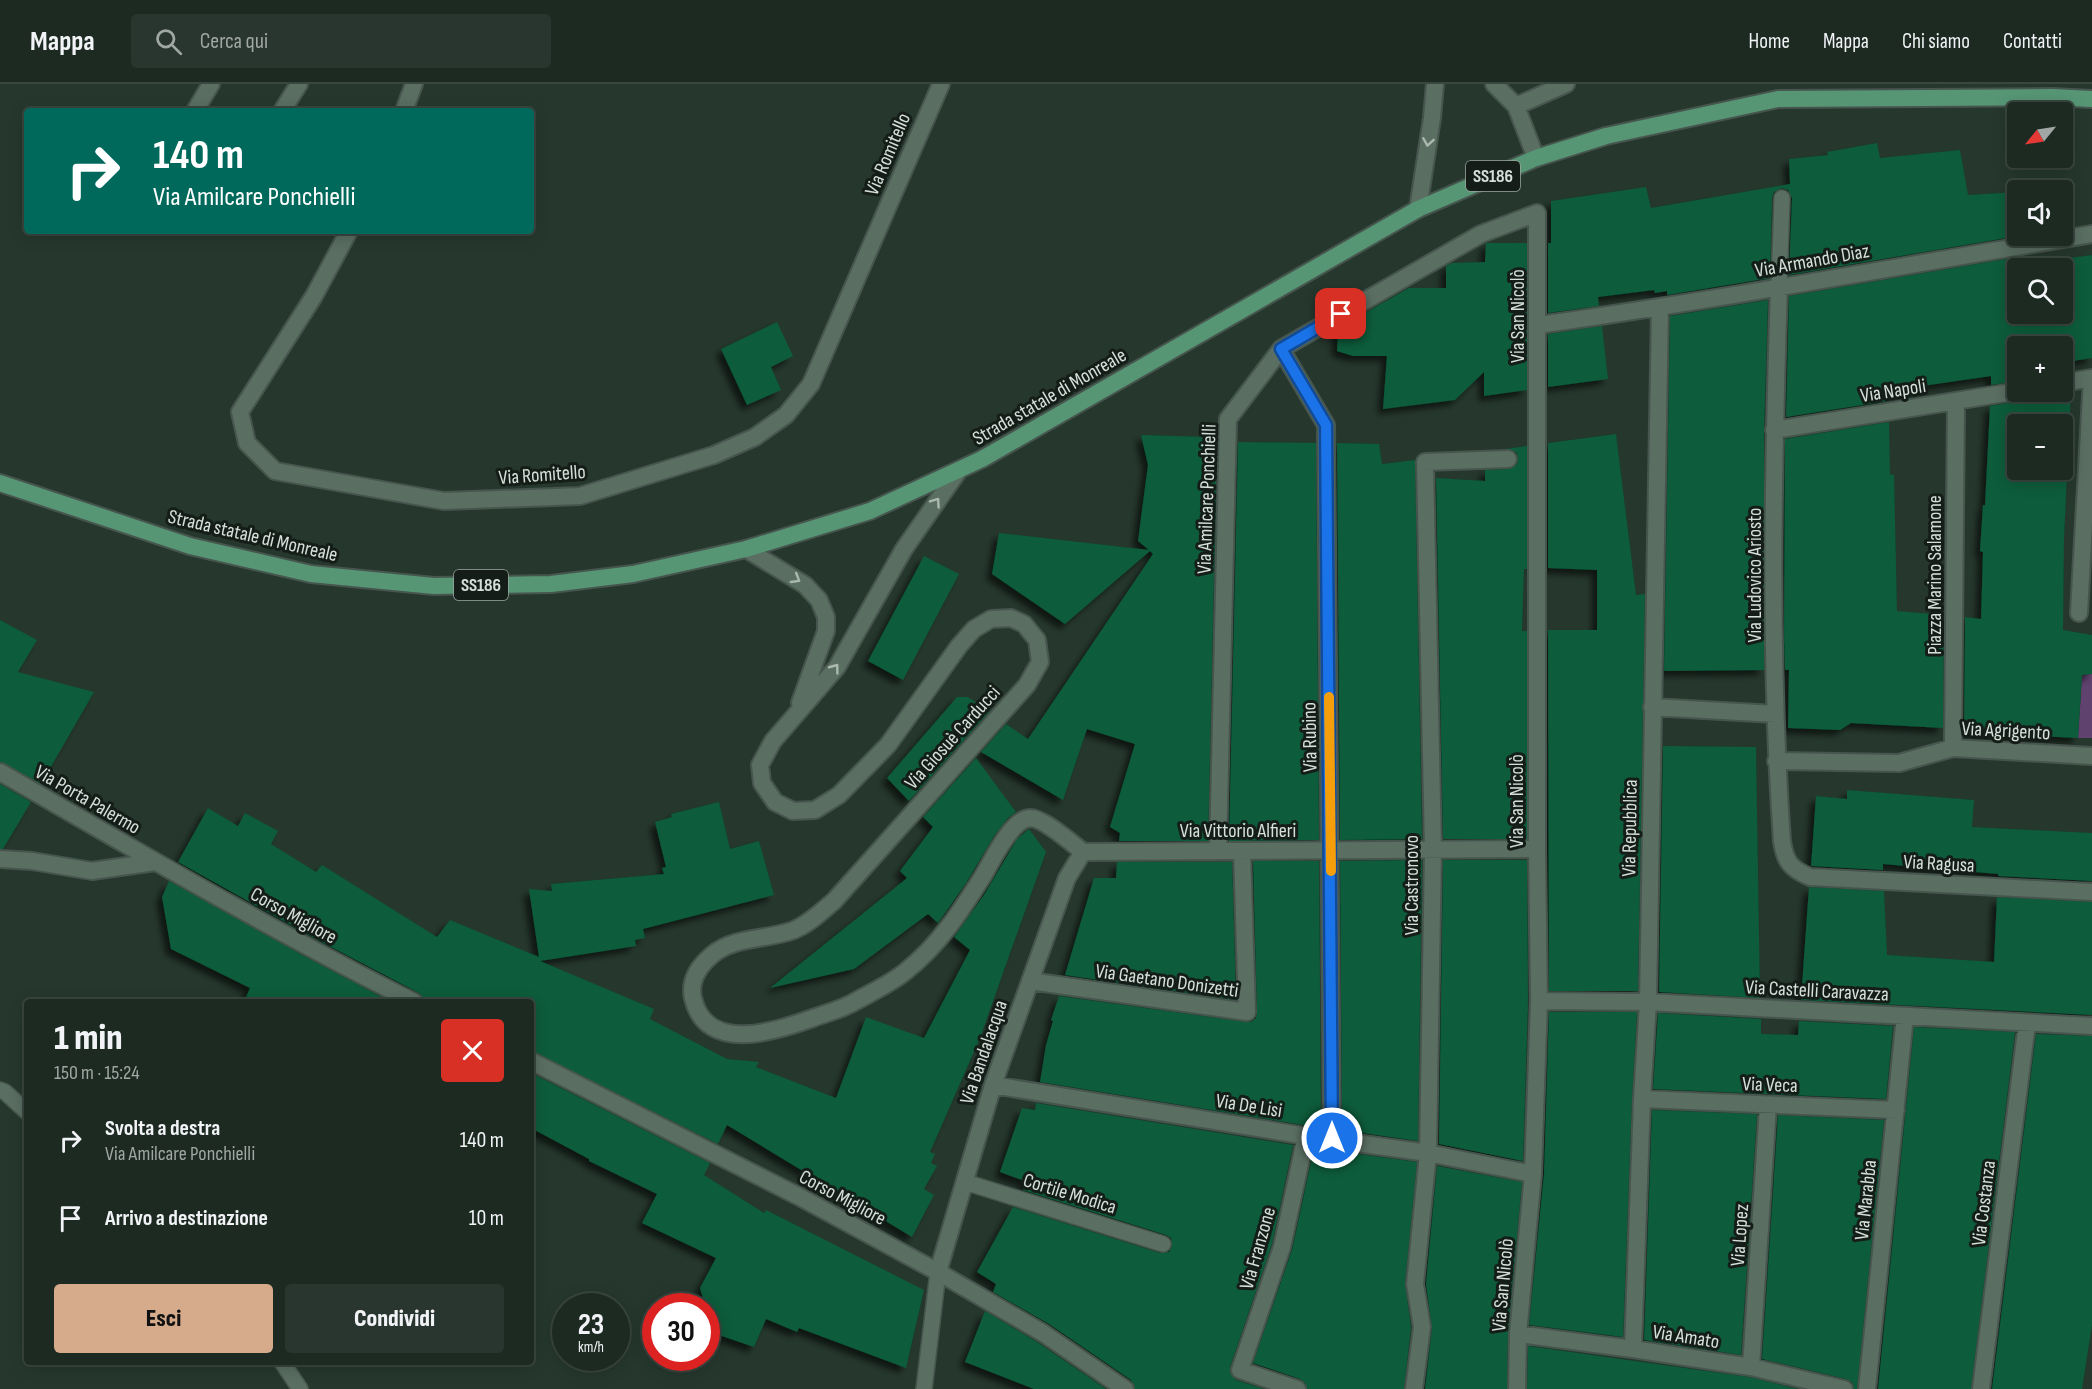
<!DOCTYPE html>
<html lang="it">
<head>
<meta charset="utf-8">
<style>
	:root { --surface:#1c2a22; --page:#29362f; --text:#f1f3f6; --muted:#a0a7a5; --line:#3a4640; --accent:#d6ab8b }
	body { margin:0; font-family:"Sofia Sans Condensed",sans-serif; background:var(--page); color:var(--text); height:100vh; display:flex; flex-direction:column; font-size:22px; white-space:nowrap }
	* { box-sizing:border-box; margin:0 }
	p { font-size:20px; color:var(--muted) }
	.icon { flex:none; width:33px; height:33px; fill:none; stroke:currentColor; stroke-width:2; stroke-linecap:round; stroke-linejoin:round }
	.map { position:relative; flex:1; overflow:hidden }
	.side { position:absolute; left:24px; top:915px; width:510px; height:366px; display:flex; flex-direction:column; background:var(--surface); border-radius:6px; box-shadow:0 3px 15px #0003,0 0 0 2px var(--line) }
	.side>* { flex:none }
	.guide { position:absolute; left:24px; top:24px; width:510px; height:126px; border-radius:6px; box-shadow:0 3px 15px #0003,0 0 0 2px var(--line); background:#00695c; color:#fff; overflow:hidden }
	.needle { width:39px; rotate:240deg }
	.buttons { position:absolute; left:2007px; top:18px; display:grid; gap:12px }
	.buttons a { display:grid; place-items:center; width:66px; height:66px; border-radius:6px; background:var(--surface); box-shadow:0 3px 15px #0003,0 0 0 2px var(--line); font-size:30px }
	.speed { position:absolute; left:552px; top:1209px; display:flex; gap:12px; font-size:30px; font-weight:700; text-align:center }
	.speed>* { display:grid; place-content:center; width:78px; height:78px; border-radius:50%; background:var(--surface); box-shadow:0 3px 15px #0003,0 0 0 2px var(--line); line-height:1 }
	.speed small { font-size:15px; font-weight:400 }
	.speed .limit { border:9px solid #d22; background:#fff; color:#111 }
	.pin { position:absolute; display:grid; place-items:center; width:51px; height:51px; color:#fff; margin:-26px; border-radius:12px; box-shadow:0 3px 9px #0006 }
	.me { position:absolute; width:66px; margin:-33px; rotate:0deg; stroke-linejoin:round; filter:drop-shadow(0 0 4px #0008) }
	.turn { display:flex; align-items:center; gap:21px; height:126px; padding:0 30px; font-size:27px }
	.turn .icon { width:78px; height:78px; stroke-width:2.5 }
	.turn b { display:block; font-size:42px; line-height:51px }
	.round { display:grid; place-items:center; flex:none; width:63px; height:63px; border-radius:6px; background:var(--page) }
	.head { display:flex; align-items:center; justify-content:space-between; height:102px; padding:0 30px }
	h1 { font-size:36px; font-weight:800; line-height:45px }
	.action { display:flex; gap:12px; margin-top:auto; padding:12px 30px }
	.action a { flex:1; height:69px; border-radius:6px; background:var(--accent); color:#111; font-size:24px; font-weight:800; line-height:69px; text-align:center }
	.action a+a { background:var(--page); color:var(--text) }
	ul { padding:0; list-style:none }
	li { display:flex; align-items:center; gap:18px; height:78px; padding:0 30px }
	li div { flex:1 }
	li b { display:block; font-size:22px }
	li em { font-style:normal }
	header { display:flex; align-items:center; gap:36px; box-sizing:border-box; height:84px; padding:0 30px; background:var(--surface); border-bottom:2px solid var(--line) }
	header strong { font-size:28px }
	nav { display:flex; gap:33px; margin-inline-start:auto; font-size:21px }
	.search { width:420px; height:54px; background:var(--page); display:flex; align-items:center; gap:15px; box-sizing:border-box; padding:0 21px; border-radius:6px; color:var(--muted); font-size:22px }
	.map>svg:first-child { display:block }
	.green { fill:#60426e }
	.building { fill:#0a5b3a; fill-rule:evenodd; filter:url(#shadow) }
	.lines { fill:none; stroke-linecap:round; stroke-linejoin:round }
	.service-casing { stroke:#46554d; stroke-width:18 }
	.minor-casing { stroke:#46554d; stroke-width:20 }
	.tertiary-casing { stroke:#46554d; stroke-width:20 }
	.primary-casing { stroke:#46554d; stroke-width:20 }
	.service { stroke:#5a6e62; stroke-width:15 }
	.minor { stroke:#5a6e62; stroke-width:16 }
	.tertiary { stroke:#5a6e62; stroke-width:16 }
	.primary { stroke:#569675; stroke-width:16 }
	.oneway { stroke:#aab8b0 }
	.route-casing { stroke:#114b97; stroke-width:15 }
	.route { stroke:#1a73e8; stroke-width:10 }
	.slow { stroke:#f59e0b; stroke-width:10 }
	.labels { text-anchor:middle; stroke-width:6; stroke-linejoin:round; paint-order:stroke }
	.shield { fill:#151d18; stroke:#9ba6a0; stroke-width:1.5 }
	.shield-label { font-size:18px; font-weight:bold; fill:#d5e0da }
	.street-label { font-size:20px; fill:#d5e0da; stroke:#151d18 }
</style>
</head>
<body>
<header>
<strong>Mappa</strong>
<div class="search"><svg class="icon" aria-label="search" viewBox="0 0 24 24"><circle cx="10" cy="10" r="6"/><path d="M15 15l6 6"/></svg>Cerca qui</div>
<nav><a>Home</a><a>Mappa</a><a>Chi siamo</a><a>Contatti</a></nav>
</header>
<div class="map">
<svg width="2092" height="1305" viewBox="0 0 2092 1305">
	<defs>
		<filter id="shadow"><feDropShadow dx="-5.5" dy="5.5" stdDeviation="3" flood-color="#0009"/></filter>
	</defs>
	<rect width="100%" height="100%" fill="#26382e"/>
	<path class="green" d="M2092,590v64h-14l4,-63z"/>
	<path class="building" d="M1877,59l3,15 80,-8 8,45 50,-3v44l-229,39 3,-77 -4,-8 -6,-2 -8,4 -2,6 -2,80 -103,17v-4l-12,2 -1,-3 -56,7 1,9 -51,7v-70h3v-42l95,-14 5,21 139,-24 -1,-25 39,-4 -1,-3z
		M1486,159h41v147l-43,6v-24l-29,28 -72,9 4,-53h-34l-16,-5 1,-23 71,-40h37v-22l6,-3 33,-1z
		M2092,171v103l-19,3 -1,10 -10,1v-26h-44v35l-27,4v-9l-103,15v10l-102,16 3,-121 229,-39v8zM2018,184h44v46h-44z
		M1768,216l-4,131v239l-100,1 6,-355z
		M777,238l16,34 -22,11 10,23 -34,15 -26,-56z
		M1602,242l6,53 -60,8v-53z
		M2028,308h43l-7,146 -1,92 29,5v39l-10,1 -4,63 -101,-5v-3l-13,-1 1,-112 16,2 2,-67 -3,-1 3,-46h2l5,-99 30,-5 5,-2zM2018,340h44v46h-44z
		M1889,338l1,52 4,1 3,136 47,4 -1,113 -92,-5 -11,7 -52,-2 1,-58h-4l-1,-37 1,-194z
		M1616,350l20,161 9,-1 -7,397h-89l-1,-361h49v-60l-49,-2v-125z
		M1141,351l71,2 -1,4h6l-9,400h-89l1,-8 -10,-6 25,-83 -48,-15 -24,71 -82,-48 25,-28 22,15 125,-185 -3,-3 -85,73 -73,-50 7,-41 150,17 -11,-9 10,-76z
		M1238,358l78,1 3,397 -90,1z
		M1337,359l42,1 3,20 33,-4 7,379 -82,1z
		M1527,362v123h-3l-2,62h5v208h-84l-7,-361 49,3v-11l24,-1 8,-5 1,-5 -1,-6 -5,-3 -7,-1z
		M924,472l35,18 -56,106 -35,-19z
		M0,536l37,20 -19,32 76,20 -53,92 -41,-22z
		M957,613h11l21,15 -80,89 -22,-23z
		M1663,662l93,1 4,251 -101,-6z
		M976,674l40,54 -8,6 -14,18 -28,47 -28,40 -10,-9 -74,55 -84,19 137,-110 -7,-7 33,-44 -10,-10z
		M0,700l31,18 -28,47h-3z
		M1847,706l127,10 -2,27 120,6v48l-94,-5v-2l-115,-10v6l-72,-4 5,-70 31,3z
		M719,718l11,47 29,-8 15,54 -131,34 2,9 -10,2 1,6 -96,15 114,48 -4,10 77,40 32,3 -3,5 80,31 30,-81 58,21 46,-88 -16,-13 30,-42 33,-56 12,-10 17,23 -66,186 -50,114 5,2 -4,9 6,3 -13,23 10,6 -22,42 -185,-112 -9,19 -187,-93v-49h-107l-5,-9 -105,-55 -136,-76 30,-54 30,18 7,-13 33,18 -7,13 45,28 6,-7 115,72 13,-17 89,37 -10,-68 23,2 -1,-7 113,-10 -2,-6 4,-1 -11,-45 17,-5 -1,-3z
		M1422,776l-4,281 -76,-11 -2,-269z
		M1443,776h84l1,141 -5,160 -84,-17z
		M1253,777h66l2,267 -281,-46 6,-37 7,-24 -2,-1 8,-24 187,26h5l5,-4 1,-6z
		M1117,778h115l4,138 -171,-25 29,-97h22z
		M169,797l135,75 87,46h-147l6,-14 -79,-39 -9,-52z
		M1809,803l75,4 3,64 107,7 3,-65 95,5v113l-291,-15z
		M1549,928h88l-5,87 -9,238 -94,-12 15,-151z
		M1658,929l103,6v15l37,1 1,-14 94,5 -7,73 -233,-10z
		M1914,943l101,5 -44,357h-93z
		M2036,950l56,2v289l-10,64h-90z
		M531,989l179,90 -6,12 60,38 2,-3 158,80 -18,78 -107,-40 -2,4 -31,-13 -12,28 -41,-14 -13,-45 16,-30 -74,-35 15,-29 -68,-33v-2l-58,-31z
		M1036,1019l257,42 -21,99 -42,123v6l6,7 28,9h-129l-4,-9 -82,-56 -56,-32 3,-8 -19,-12 36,-65 147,46 9,-1 3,-6 -1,-8 -5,-3 -143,-45 4,-8 -27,-10 22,-64 13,2z
		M1652,1026l105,4 -16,241 -97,-15z
		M1778,1031l106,5 -27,269h-3l-2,-7 -6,-3 -84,-20z
		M1314,1064l103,14 -12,121 6,44 -7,62h-97l-2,-6 -5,-4 -47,-16 39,-113z
		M1437,1082l85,16 -14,151 -1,56h-82l7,-61 -6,-44z
		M985,1227l52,31 69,47h-72l-69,-27z
		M1528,1262l221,31 49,12h-271z"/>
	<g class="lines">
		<g class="service-casing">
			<path id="service" d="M1779,202l3,-88
				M0,1006l5,2 22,20
				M965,1098l198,62
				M282,1278l18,27
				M924,1305l14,-117"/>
		</g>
		<g class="minor-casing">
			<path id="minor" d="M1494,0l22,22 20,52
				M1516,22l50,-22
				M195,27l16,-27
				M282,27l17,-27
				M404,27l10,-27
				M1418,125l14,-91 3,-34
				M349,147l-35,65 -74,116 7,31 28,28 169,30 136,-5 134,-41 41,-18 31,-22 25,-31 130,-300
				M1779,202c-6,185 -10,371 3,555 3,21 9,28 28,36l282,15
				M1538,241c185,-26 369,-60 554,-91
				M1281,265l45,76 6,713
				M2062,299l30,-5
				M1774,346l244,-39
				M959,386l-55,79 -67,118 -64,74 -13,24 2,18 13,19 18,9 22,-1 24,-15 49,-50 71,-99 15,-17 17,-10 20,-1 13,6 13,16 3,22 -13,23 -193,216c-12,10 -25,23 -40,29 -26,10 -60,6 -82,25 -13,11 -23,25 -19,43 13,57 84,33 120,20 14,-5 30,-9 43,-17 16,-9 36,-18 50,-30 33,-26 55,-60 77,-95 9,-15 28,-57 47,-58 13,0 42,25 53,34
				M746,465l59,36 14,15 7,17v14l-26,72
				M2079,529l13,-235
				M1652,623l123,7
				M1953,664l3,-347
				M1776,677l123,2 54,-15 139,8
				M1218,767l10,-432 53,-70 200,-115 56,-21v636l2,152 -6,173 -15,160 -1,55
				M1083,768l454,-3
				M0,775l32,2 60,10 63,-9
				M1030,897l217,31 -5,-161
				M1539,917l109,1 444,24
				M993,1001l313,51 122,17 105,21
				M1642,1015l254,11
				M938,1188l55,-187 74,-207 16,-26
				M1518,1250l115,15 118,18 93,22
				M1633,1265l9,-250 6,-97 12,-694
				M1751,1283l17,-262
				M1297,1305l-57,-19 42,-123 24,-111
				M1414,1305l8,-62 -7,-43 13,-131 5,-303 -8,-388 83,-3
				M1867,1305l38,-373
				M1981,1305l46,-366"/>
		</g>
		<g class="tertiary-casing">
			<path id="tertiary" d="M0,688c137,79 273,159 414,230
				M531,977l267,135 140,76 105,61 82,56"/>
		</g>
		<g class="primary-casing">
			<path id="primary" d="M0,399l190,63 121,28 123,12 117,-2 82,-10 113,-25 124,-38 112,-52 436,-250 118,-51 70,-22 172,-37 274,-2 40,2"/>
		</g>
		<use href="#service" class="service"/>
		<use href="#minor" class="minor"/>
		<use href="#tertiary" class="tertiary"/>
		<use href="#primary" class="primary"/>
	</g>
	<defs><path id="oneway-chevron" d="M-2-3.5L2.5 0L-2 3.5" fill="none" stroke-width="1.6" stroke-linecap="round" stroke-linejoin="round" transform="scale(1.5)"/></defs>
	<g class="oneway">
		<use href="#oneway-chevron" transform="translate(1428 58) rotate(99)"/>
		<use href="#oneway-chevron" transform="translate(936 418) rotate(-55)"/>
		<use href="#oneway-chevron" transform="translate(796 495) rotate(31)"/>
		<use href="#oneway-chevron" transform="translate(835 584) rotate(-53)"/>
	</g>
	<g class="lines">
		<g class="route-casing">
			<path id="route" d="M1332,1054l-6,-713 -45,-76 60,-35"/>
		</g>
		<use href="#route" class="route"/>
		<path class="slow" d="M1329,613l2,174"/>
	</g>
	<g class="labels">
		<g class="shield">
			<rect x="1466" y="77" width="54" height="30" rx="4.5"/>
			<rect x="454" y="486" width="54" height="30" rx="4.5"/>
		</g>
		<g class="shield-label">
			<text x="1493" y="98">SS186</text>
			<text x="481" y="507">SS186</text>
		</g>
		<g class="street-label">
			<text transform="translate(887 70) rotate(-67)" y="7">Via Romitello</text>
			<text transform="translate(1812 176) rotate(-10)" y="7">Via Armando Diaz</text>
			<text transform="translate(1517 232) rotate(-90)" y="7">Via San Nicolò</text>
			<text transform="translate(1893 306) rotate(-9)" y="7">Via Napoli</text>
			<text transform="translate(1049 312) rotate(-30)" y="7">Strada statale di Monreale</text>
			<text transform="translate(542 390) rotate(-4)" y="7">Via Romitello</text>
			<text transform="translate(1206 415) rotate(-88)" y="7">Via Amilcare Ponchielli</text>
			<text transform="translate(253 451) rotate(13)" y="7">Strada statale di Monreale</text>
			<text transform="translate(1754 491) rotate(-90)" y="7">Via Ludovico Ariosto</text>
			<text transform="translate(1934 491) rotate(-90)" y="7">Piazza Marino Salamone</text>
			<text transform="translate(2006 646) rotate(3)" y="7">Via Agrigento</text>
			<text transform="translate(952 653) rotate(-48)" y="7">Via Giosuè Carducci</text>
			<text transform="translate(1309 653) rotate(-91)" y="7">Via Rubino</text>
			<text transform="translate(88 715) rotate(30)" y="7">Via Porta Palermo</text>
			<text transform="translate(1516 717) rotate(-90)" y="7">Via San Nicolò</text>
			<text transform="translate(1629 744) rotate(-89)" y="7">Via Repubblica</text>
			<text x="1238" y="753">Via Vittorio Alfieri</text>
			<text transform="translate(1939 779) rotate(3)" y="7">Via Ragusa</text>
			<text transform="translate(1411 801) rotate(-90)" y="7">Via Castronovo</text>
			<text transform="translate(294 831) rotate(29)" y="7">Corso Migliore</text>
			<text transform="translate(1167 896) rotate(8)" y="7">Via Gaetano Donizetti</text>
			<text transform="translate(1817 906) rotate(3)" y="7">Via Castelli Caravazza</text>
			<text transform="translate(983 968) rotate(-71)" y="7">Via Bandalacqua</text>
			<text transform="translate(1770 1000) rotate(2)" y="7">Via Veca</text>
			<text transform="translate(1249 1021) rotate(9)" y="7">Via De Lisi</text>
			<text transform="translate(1070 1109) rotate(17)" y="7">Cortile Modica</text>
			<text transform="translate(843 1113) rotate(28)" y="7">Corso Migliore</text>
			<text transform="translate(1865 1116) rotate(-84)" y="7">Via Marabba</text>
			<text transform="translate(1983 1119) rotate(-83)" y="7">Via Costanza</text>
			<text transform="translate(1739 1151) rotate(-86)" y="7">Via Lopez</text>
			<text transform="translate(1257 1164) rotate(-74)" y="7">Via Franzone</text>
			<text transform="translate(1502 1201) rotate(-85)" y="7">Via San Nicolò</text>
			<text transform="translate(1686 1252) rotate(9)" y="7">Via Amato</text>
		</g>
	</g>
</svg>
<div class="buttons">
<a><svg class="needle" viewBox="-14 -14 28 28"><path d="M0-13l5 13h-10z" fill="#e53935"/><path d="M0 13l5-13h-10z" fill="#a0a7a5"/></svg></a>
<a><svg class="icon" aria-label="sound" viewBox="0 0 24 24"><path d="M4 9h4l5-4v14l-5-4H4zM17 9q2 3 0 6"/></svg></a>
<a><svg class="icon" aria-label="search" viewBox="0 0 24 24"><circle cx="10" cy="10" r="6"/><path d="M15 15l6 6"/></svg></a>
<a>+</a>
<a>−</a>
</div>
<div class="speed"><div>23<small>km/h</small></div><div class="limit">30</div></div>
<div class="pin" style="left:1341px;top:230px;background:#d93025"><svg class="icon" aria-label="arrive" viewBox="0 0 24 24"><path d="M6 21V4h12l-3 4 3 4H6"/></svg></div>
<svg class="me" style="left:1332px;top:1054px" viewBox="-20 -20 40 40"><circle r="17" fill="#1a73e8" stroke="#fff" stroke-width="3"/><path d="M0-11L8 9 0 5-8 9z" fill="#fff"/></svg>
<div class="guide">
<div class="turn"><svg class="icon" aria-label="right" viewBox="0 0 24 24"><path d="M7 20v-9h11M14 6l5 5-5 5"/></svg><div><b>140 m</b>Via Amilcare Ponchielli</div></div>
</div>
<section class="side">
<div class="head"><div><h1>1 min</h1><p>150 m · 15:24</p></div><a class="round" style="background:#d93025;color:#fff"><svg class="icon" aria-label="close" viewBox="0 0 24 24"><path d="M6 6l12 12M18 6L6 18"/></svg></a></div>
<ul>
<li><svg class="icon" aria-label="right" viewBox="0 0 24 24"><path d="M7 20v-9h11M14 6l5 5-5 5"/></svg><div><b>Svolta a destra</b><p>Via Amilcare Ponchielli</p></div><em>140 m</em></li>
<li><svg class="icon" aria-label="arrive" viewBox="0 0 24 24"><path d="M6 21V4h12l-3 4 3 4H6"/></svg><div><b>Arrivo a destinazione</b></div><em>10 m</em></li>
</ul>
<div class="action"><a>Esci</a><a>Condividi</a></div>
</section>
</div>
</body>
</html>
